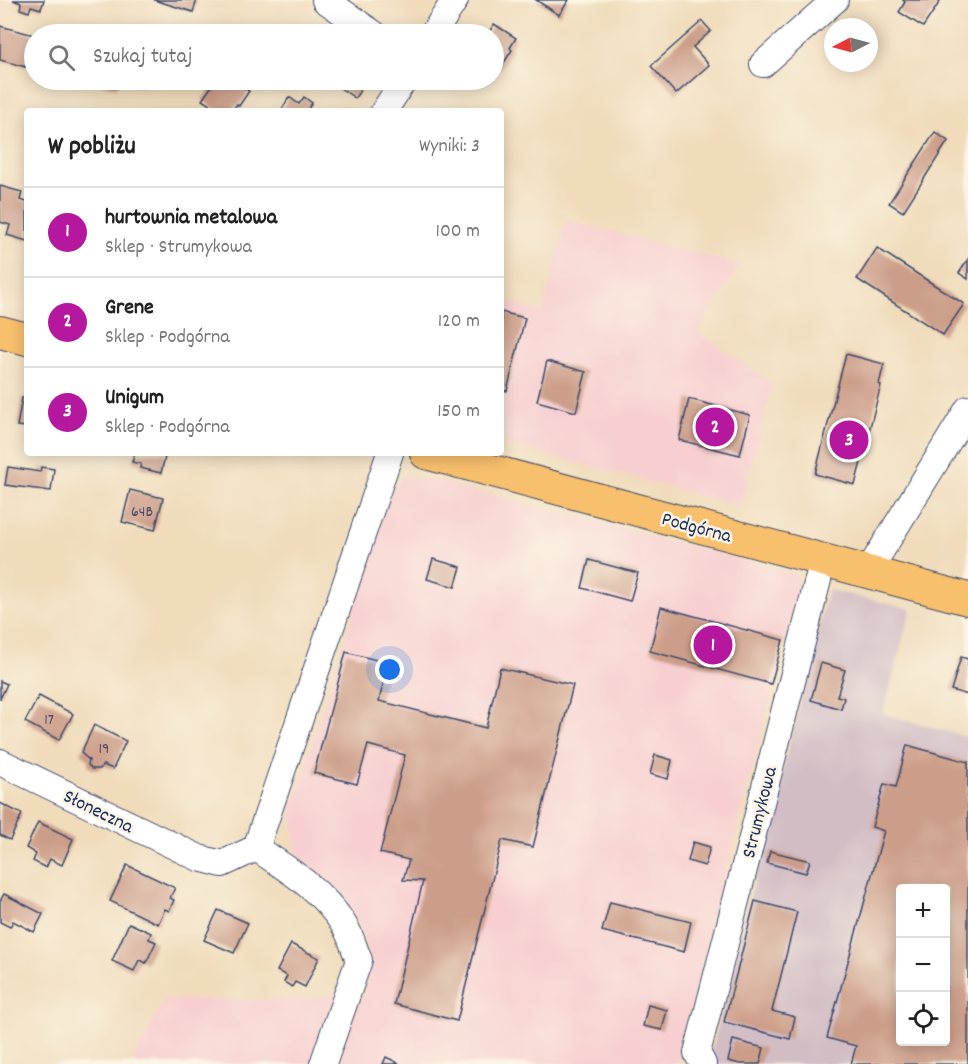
<!DOCTYPE html>
<html lang="pl">
<head>
<meta charset="utf-8">
<style>
	body { margin:0; font-family:Dekko,sans-serif; background:#f6f6f6; color:#222 }
	.controls { position:absolute; right:18px; bottom:18px; display:grid; overflow:hidden; border-radius:6px; box-shadow:0 3px 15px #0003 }
	.controls button { width:54px; height:54px; display:grid; place-items:center; padding:0; border:0; border-bottom:2px solid #e0e0e0; background:#fff; color:#222; font:30px sans-serif }
	.compass { position:absolute; left:824px; top:18px; width:54px; height:54px; border-radius:50%; background:#fff; box-shadow:0 3px 15px #0003; rotate:264deg }
	.you { position:absolute; left:390px; top:670px; width:21px; height:21px; margin:-15px; border:4px solid #fff; border-radius:50%; background:#1a73e8; box-shadow:0 0 0 9px #1a73e833 }
	.badge { display:grid; place-items:center; width:39px; height:39px; border-radius:50%; background:#b5179e; color:#fff; font-size:20px; font-weight:700 }
	.pin { position:absolute; translate:-50% -50%; border:3px solid #fff; box-shadow:0 2px 6px #0006 }
	.list { margin:0; padding:0; list-style:none }
	h2 { display:flex; justify-content:space-between; align-items:center; height:78px; margin:0; padding:0 24px; font-size:26px }
	h2 small { font-size:20px; font-weight:400; color:#767676 }
	.list li { display:grid; grid-template-columns:39px 1fr auto; gap:18px; align-items:center; box-sizing:border-box; height:90px; padding:0 24px; border-top:2px solid #e0e0e0 }
	.list b { display:block; font-size:22px; white-space:nowrap }
	.list p { margin:0; font-size:20px; white-space:nowrap; color:#767676 }
	.list em { font-size:20px; font-style:normal; color:#767676 }
	.icon { flex:none; width:33px; height:33px; fill:none; stroke:currentColor; stroke-width:2; stroke-linecap:round; stroke-linejoin:round }
	.map { position:relative; flex:none; width:968px; height:1064px; overflow:hidden }
	.search { position:absolute; background:#fff; box-shadow:0 3px 15px #0003; left:24px; top:24px; width:480px; height:66px; display:flex; align-items:center; gap:15px; box-sizing:border-box; padding:0 21px; border-radius:33px; color:#767676; font-size:22px }
	.panel { position:absolute; background:#fff; box-shadow:0 3px 15px #0003; left:24px; top:108px; width:480px; height:348px; border-radius:6px }
	.map>svg:first-child { display:block }
</style>
</head>
<body>
<div class="map">
<svg width="968" height="1064" viewBox="0 0 968 1064">
	<rect width="100%" height="100%" fill="#fcf5e5"/>
	<filter id="ink" filterUnits="userSpaceOnUse"><feTurbulence type="fractalNoise" baseFrequency=".0167" numOctaves="2"/><feDisplacementMap in="SourceGraphic" scale="12" xChannelSelector="R" yChannelSelector="G"/><feConvolveMatrix kernelMatrix="1 2 1 2 8 2 1 2 1" color-interpolation-filters="sRGB"/></filter>
	<filter id="wash" filterUnits="userSpaceOnUse"><feTurbulence type="fractalNoise" baseFrequency=".008" numOctaves="4" result="noise"/><feDisplacementMap in="SourceGraphic" scale="24" xChannelSelector="R" yChannelSelector="G"/><feGaussianBlur stdDeviation="1.35" result="paint"/><feColorMatrix in="noise" values="0 0 0 0 0 0 0 0 0 0 0 0 0 0 0 0 0 1.4 0 .05"/><feComposite in="paint" operator="in"/></filter>
	<g filter="url(#wash)">
		<rect width="100%" height="100%" fill="#f0dcbb"/>
		<g fill="#f7cfd0">
			<path d="M566 220 740 265 697 332 773 383 740 506 501 443V301L543 311Z"/>
			<path d="M404 476 431 479 797 574V593L677 1064H131L164 999 283 1000 322 998 336 992 363 997 369 952 357 920 297 856 291 811 392 488Z"/>
		</g>
		<path fill="#d2bdc5" fill-rule="evenodd" d="M828 590 911 609 883 714 968 737V1064H715L710 1057ZM900 888H946V1042H900Z"/>
		<g id="blocks">
			<g fill="#cc9d88" fill-rule="evenodd">
				<path d="M13 0H44L41 9 31 6 29 12 20 9 21 3Z"/>
				<path d="M154 0H197L193 12Z"/>
				<path d="M536 0H569L559 15Z"/>
				<path d="M903 0H941L923 27 899 12 905 2Z"/>
				<path d="M702 21 711 31 693 47 709 65 676 94 651 66Z"/>
				<path d="M494 24 516 38 510 48 512 50 500 69 494 65V34H482L484 31 488 34Z"/>
				<path d="M0 26 34 35 26 67 0 60Z"/>
				<path d="M96 80H119L116 88 95 82Z"/>
				<path d="M120 80H144L142 87Z"/>
				<path d="M216 80H238L236 83 249 91 239 106 237 104 232 111H219L202 100Z"/>
				<path d="M332 80H367L355 98 331 82Z"/>
				<path d="M289 97 299 104 304 97 312 103 308 109 311 111H281Z"/>
				<path d="M935 132 948 141 903 212 889 203Z"/>
				<path d="M0 186 22 192 20 200 27 202V241L7 235 10 225 0 222Z"/>
				<path d="M877 248 964 304 943 335 857 279Z"/>
				<path d="M968 259V279L959 273Z"/>
				<path d="M501 312 525 318 507 391 501 390Z"/>
				<path d="M846 354 884 364 879 384 881 385 855 485 815 474Z"/>
				<path d="M547 361 586 372 576 412 537 401Z"/>
				<path d="M22 398H27V427L17 426Z"/>
				<path d="M689 399 750 415 740 455 679 440Z"/>
				<path d="M135 453H166L161 473 140 468 141 464 132 462Z"/>
				<path d="M8 467 40 472 41 467 54 469 51 491 5 485Z"/>
				<path d="M130 490 163 498 155 530 122 522Z"/>
				<path d="M433 559 461 567 455 587 427 579Z"/>
				<path d="M589 560 638 573 630 601 582 588Z"/>
				<path d="M661 607 783 640 771 684 650 651Z"/>
				<path d="M346 652 388 663 379 701 486 728 500 668 573 685 533 847 502 840 457 1021 394 1004 423 881 403 880 409 860 380 853 405 755 368 745 357 784 314 773Z"/>
				<path d="M961 657 968 659V695L951 690Z"/>
				<path d="M821 663 845 670 837 696 844 698 841 709 811 700Z"/>
				<path d="M0 681 7 684 0 699Z"/>
				<path d="M39 696 73 714 59 740 25 722Z"/>
				<path d="M94 725 126 741 113 769 103 765 100 769H92L88 765 89 760 81 753Z"/>
				<path d="M907 745 968 762V1064H851L856 1046 827 1038 884 831 872 827 884 784 896 787ZM900 888H946V1042H900Z"/>
				<path d="M655 755 672 760 668 779 650 774Z"/>
				<path d="M0 803 22 814 10 840 0 835Z"/>
				<path d="M38 822 73 839 62 865 50 859 46 868 33 861 36 854 26 848Z"/>
				<path d="M693 842 710 847 705 866 688 861Z"/>
				<path d="M770 851 810 861 806 873 767 863Z"/>
				<path d="M127 865 175 888 170 898 174 900 169 911 165 909 158 924 110 901Z"/>
				<path d="M4 894 43 914 34 932 13 921 10 927 0 922V901Z"/>
				<path d="M755 901 797 912 772 1011 795 1017 790 1039 724 1022Z"/>
				<path d="M610 902 691 922 684 952 602 931Z"/>
				<path d="M218 910 248 923 234 953 204 940Z"/>
				<path d="M129 923 151 933 149 939 156 942 146 963 139 960 134 971 112 961Z"/>
				<path d="M291 944 319 958 305 987 295 982 292 987 284 982 287 976 277 971Z"/>
				<path d="M648 1005 667 1010 662 1030 643 1026Z"/>
				<path d="M733 1040 764 1048 760 1064H740L728 1061Z"/>
				<path d="M386 1057 400 1064H383Z"/>
			</g>
		</g>
	</g>
	<g filter="url(#ink)">
		<use href="#blocks" fill-opacity="0" stroke="#3b496c" stroke-width="1.5"/>
		<g fill="none" stroke-linecap="round" stroke-linejoin="round">
			<g stroke="#3b496c" stroke-width="28">
				<g id="minor">
					<path d="M325 0 374 34"/>
					<path d="M433 34 455 0"/>
					<path d="M763 64 835 0"/>
					<path d="M384 111 404 80"/>
					<path d="M868 572 968 409"/>
					<path d="M0 762 199 858 222 864 256 848 390 453"/>
					<path d="M256 848C288 869 324 892 344 925 351 935 354 949 359 960L323 1064"/>
					<path d="M703 1064 697 1053 823 560"/>
				</g>
			</g>
			<g stroke="#3b496c" stroke-width="34">
				<g id="major">
					<path d="M0 332 27 339"/>
					<path d="M426 453 968 599"/>
				</g>
			</g>
			<use href="#minor" stroke="#fff" stroke-width="26"/>
			<use href="#major" stroke="#f8bf6c" stroke-width="32"/>
		</g>
	</g>
	<g text-anchor="middle" stroke-width="5" stroke-linejoin="round" paint-order="stroke">
		<g font-size="16" fill="#474a68">
			<text x="142" y="516">64B</text>
			<text x="49" y="724">17</text>
			<text x="104" y="753">19</text>
		</g>
		<g font-size="20" fill="#1b2f5e" stroke="#fcf5e5">
			<text transform="translate(697 526) rotate(15)" y="7">Podgórna</text>
			<text transform="translate(99 810) rotate(26)" y="7">Słoneczna</text>
			<text transform="translate(758 812) rotate(-76)" y="7">Strumykowa</text>
		</g>
	</g>
</svg>
<div class="controls">
<button>+</button>
<button>−</button>
<button><svg class="icon" aria-label="locate" viewBox="0 0 24 24"><circle cx="12" cy="12" r="6"/><path d="M12 2v4M12 18v4M2 12h4M18 12h4"/></svg></button>
</div>
<svg class="compass" viewBox="-18 -18 36 36"><path d="M0-13l5 13h-10z" fill="#e53935"/><path d="M0 13l5-13h-10z" fill="#767676"/></svg>
<div class="you"></div>
<div class="pin badge" style="left:713px;top:645px">1</div>
<div class="pin badge" style="left:715px;top:427px">2</div>
<div class="pin badge" style="left:849px;top:440px">3</div>
<div class="search"><svg class="icon" aria-label="search" viewBox="0 0 24 24"><circle cx="10" cy="10" r="6"/><path d="M15 15l6 6"/></svg>Szukaj tutaj</div>
<section class="panel">
<h2>W pobliżu<small>Wyniki: 3</small></h2>
<ul class="list">
<li><span class="badge">1</span><div><b>hurtownia metalowa</b><p>Sklep · Strumykowa</p></div><em>100 m</em></li>
<li><span class="badge">2</span><div><b>Grene</b><p>Sklep · Podgórna</p></div><em>120 m</em></li>
<li><span class="badge">3</span><div><b>Unigum</b><p>Sklep · Podgórna</p></div><em>150 m</em></li>
</ul>
</section>
</div>
</body>
</html>
